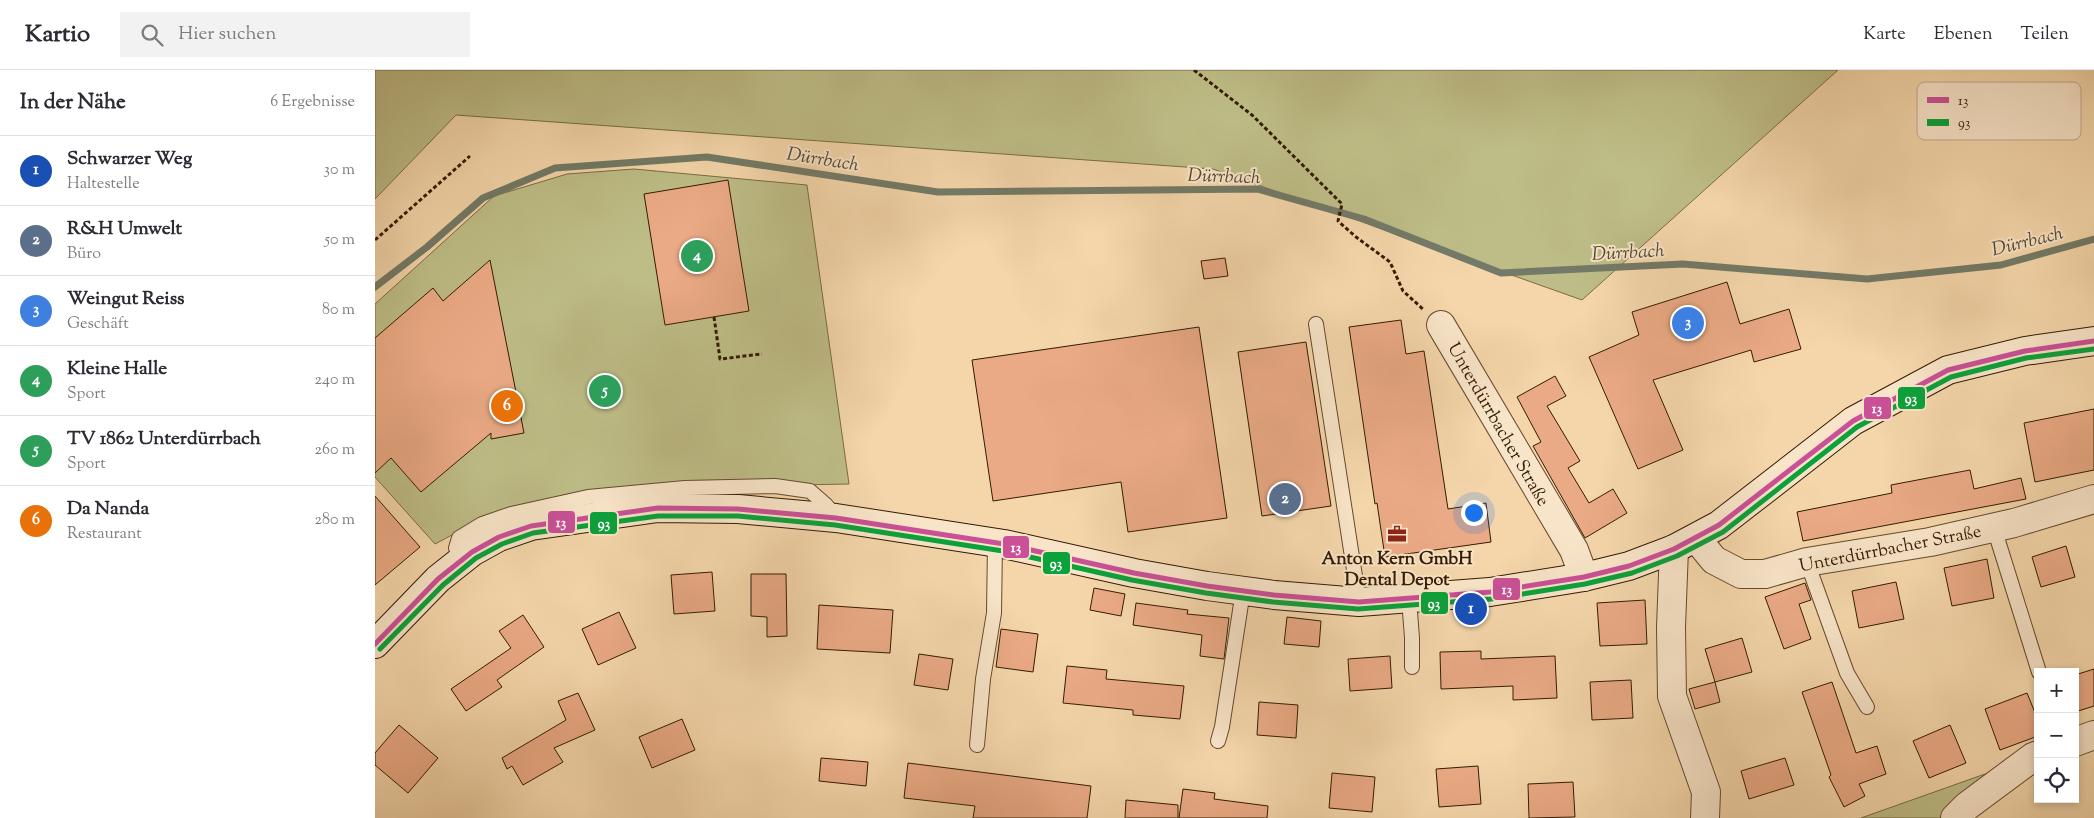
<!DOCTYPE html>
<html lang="de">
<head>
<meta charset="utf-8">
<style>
	body { margin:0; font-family:"Sorts Mill Goudy",serif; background:#f2f2f3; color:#2b2b33 }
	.controls { position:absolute; right:15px; bottom:15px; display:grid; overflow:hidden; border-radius:0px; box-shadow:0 2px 8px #0003 }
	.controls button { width:45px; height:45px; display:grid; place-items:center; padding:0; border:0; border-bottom:1px solid #e1e1e2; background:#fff; color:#2b2b33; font:25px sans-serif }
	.you { position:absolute; left:1098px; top:442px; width:18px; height:18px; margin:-12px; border:4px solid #fff; border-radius:50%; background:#1a73e8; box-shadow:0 0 0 8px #1a73e833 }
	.badge { display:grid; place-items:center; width:32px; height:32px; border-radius:50%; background:#ea580c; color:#fff; font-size:16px; font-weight:700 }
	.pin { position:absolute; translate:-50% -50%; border:2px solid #fff; box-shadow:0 1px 5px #0006 }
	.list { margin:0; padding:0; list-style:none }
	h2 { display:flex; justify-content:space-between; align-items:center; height:65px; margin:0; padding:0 20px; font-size:21px }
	h2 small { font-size:16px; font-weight:400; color:#7c7c81 }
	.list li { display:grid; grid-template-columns:32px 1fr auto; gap:15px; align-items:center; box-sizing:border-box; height:70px; padding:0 20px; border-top:1px solid #e1e1e2 }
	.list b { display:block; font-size:19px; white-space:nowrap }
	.list p { margin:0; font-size:16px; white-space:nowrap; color:#7c7c81 }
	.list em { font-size:16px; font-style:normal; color:#7c7c81 }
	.icon { flex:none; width:28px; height:28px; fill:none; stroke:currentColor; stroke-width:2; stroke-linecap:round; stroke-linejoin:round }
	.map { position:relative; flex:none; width:1719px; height:748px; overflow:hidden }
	header { display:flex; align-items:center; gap:30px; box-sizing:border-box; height:70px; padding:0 25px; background:#fff; border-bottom:1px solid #e1e1e2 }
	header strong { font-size:24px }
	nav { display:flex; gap:28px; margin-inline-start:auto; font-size:18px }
	.search { width:350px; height:45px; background:#f2f2f3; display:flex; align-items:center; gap:12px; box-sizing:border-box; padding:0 18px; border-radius:0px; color:#7c7c81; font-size:19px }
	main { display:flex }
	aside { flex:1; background:#fff }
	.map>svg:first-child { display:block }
</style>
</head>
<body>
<header>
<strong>Kartio</strong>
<div class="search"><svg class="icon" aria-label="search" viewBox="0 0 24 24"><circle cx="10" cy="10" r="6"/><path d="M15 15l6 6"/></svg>Hier suchen</div>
<nav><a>Karte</a><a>Ebenen</a><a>Teilen</a></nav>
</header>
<main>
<aside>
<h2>In der Nähe<small>6 Ergebnisse</small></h2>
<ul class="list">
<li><span class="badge" style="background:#1a4fb4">1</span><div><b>Schwarzer Weg</b><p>Haltestelle</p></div><em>30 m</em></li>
<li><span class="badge" style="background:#5c6f8a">2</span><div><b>R&amp;H Umwelt</b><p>Büro</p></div><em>50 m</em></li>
<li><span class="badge" style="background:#3f7fe0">3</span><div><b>Weingut Reiss</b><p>Geschäft</p></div><em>80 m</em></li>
<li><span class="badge" style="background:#2e9e5b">4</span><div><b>Kleine Halle</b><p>Sport</p></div><em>240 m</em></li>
<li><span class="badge" style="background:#2e9e5b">5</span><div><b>TV 1862 Unterdürrbach</b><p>Sport</p></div><em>260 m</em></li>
<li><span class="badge" style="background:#e8710a">6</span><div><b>Da Nanda</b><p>Restaurant</p></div><em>280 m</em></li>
</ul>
</aside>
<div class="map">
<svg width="1719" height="748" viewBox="0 0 1719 748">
	<rect width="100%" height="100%" fill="#f4d6aa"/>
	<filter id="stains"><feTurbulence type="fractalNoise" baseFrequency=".004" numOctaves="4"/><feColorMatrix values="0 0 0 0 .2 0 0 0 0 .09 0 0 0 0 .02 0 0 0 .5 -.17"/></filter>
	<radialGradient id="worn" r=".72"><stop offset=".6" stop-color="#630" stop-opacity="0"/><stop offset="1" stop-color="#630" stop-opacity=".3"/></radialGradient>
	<g fill="#bebd87" stroke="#7a6c44">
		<path d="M0 0H1463L1207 230 838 99 81 45 0 129Z"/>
		<path d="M259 99 432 115 474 414 309 417 107 449 60 474 0 407V234L119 126 192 104Z"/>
		<path d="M1658 687 1580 748H1486Z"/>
	</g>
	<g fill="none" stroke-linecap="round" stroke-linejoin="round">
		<path stroke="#737a67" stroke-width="7" d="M0 217 52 177 108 128 180 98 332 87 563 122 882 119 989 149 1126 203 1308 194 1492 209 1626 195 1719 169"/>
	</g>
	<g fill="#eaaa85" stroke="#351b02">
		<path d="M353 110 374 241 290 255 269 124Z"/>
		<path d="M850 188 853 206 829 209 826 191Z"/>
		<path d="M115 190 149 363 116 369V363L46 422 16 388 0 403V268L58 218 68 231Z"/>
		<path d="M1352 212 1365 254 1414 239 1426 279 1379 292 1376 280 1278 310 1308 380 1263 399 1214 287 1264 265 1257 242Z"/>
		<path d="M1026 250 1031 284 1049 281 1073 439 1111 433 1116 472 1010 487 1002 433 1000 434 974 257Z"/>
		<path d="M824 257 852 448 753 462 746 412 618 431 597 290Z"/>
		<path d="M931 272 956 436 887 446 863 282Z"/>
		<path d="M1180 306 1191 326 1172 336 1205 391 1193 398 1214 433 1238 419 1252 443 1210 468 1158 376 1166 372 1142 327Z"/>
		<path d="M1719 339V400L1660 412 1649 353Z"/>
		<path d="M1595 400 1599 419 1646 408 1651 429 1428 471 1422 442 1517 423 1516 415Z"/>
		<path d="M0 426 45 477 0 515Z"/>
		<path d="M1691 476 1700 507 1666 517 1657 487Z"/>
		<path d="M1612 489 1619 528 1577 536 1569 498Z"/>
		<path d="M337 502 340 541 299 544 296 505Z"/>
		<path d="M376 504H411L412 566 392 567V547L376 546Z"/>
		<path d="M1521 512 1529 549 1484 558 1477 521Z"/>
		<path d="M1430 513 1436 530 1424 534 1436 569 1409 579 1390 527Z"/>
		<path d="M719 518 750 524 746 546 715 540Z"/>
		<path d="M1270 530 1272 574 1225 576 1222 533Z"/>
		<path d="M761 533 813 540 812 544 854 548 849 589 825 586 827 565 758 555Z"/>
		<path d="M444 535 518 540 515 583 442 579Z"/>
		<path d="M244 542 261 578 223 595 207 559Z"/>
		<path d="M148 545 169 577 122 610 127 617 91 641 76 619 136 578 124 561Z"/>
		<path d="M912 547 946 551 944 577 909 574Z"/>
		<path d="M626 559 663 564 658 602 621 597Z"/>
		<path d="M1367 568 1377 602 1340 612 1330 579Z"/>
		<path d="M1106 581V589L1180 586 1182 628 1138 630V616L1066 619 1065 582Z"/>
		<path d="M544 584 578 589 573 620 539 615Z"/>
		<path d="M1015 586 1017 618 975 621 973 589Z"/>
		<path d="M692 596 732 600 731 609 809 616 805 649 758 645V640L688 633Z"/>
		<path d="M1719 599V636L1700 642V605Z"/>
		<path d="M1256 610 1258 648 1217 650 1215 612Z"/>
		<path d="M1340 612 1345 632 1320 639 1314 619Z"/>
		<path d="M1457 612 1481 683 1502 676 1511 704 1484 714 1490 726 1469 737 1454 707 1456 705 1427 622Z"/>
		<path d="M203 623 220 660 179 678 188 692 148 715 137 696 132 699 127 688 191 650 183 631Z"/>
		<path d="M1652 623 1663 650V666L1625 680 1610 639Z"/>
		<path d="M884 632 923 635 921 668 882 665Z"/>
		<path d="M307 649 320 680 277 698 264 667Z"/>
		<path d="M24 655 63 688 33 723 0 695V683Z"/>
		<path d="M1575 655 1591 693 1554 708 1538 671Z"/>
		<path d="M446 688 493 692 491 716 444 711Z"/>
		<path d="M1410 688 1419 715 1374 729 1366 701Z"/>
		<path d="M533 693 716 716 712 748H598L600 736 529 728Z"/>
		<path d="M1103 696 1106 734 1064 737 1061 699Z"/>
		<path d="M957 703 1000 707 997 742 954 738Z"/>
		<path d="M1198 712 1200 747 1154 748 1153 714Z"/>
		<path d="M808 719 840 723 839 729 893 736 892 748H804Z"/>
		<path d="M751 730 803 735V748H750Z"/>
	</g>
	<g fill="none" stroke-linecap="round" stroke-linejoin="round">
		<g stroke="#654a2c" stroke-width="16">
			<g id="lane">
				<path d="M941 254 984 532"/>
				<path d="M1619 458 1664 602"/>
				<path d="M86 490 81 478 84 468 107 454 136 444 213 427 310 418 400 416 435 421 451 435 461 447"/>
				<path d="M1432 492 1472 603 1492 637"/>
				<path d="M1034 529 1037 568V597"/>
				<path d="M843 671 847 657 868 521"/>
				<path d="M602 675 608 609 619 543 620 473"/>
			</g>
		</g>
		<g stroke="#654a2c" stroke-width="30">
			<g id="street">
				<path d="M1066 255 1199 480 1209 507"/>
				<path d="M1321 468 1339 490 1366 504H1390L1432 492 1555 472 1639 453 1719 429"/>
				<path d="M1299 479 1296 557 1297 626 1331 722 1330 748"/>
				<path d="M1700 672 1719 665"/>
				<path d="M1580 748 1592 736 1658 687 1663 685"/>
			</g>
		</g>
		<g stroke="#351b02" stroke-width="30">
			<path id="secondary" d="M0 574 63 509 97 482 124 467 156 456 283 438 363 439 461 448 629 474 759 503 832 516 899 525 984 532 1115 522 1209 507 1254 496 1299 479 1344 455 1478 351 1573 300 1650 281 1719 271"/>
		</g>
		<g stroke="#351b02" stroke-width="3" stroke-dasharray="4 2.5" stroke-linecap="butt">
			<path d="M819 0 877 45 967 134 963 151 981 167 1015 192 1028 221 1049 240"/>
			<path d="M0 170 95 86"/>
			<path d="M339 247 345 289 387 284"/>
		</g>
		<use href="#lane" stroke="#f8e4c8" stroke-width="14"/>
		<use href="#street" stroke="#f8e4c8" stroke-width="28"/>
		<use href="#secondary" stroke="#f8e4c8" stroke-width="28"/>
		<g stroke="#f8e4c8" stroke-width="9">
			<path id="bus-1" d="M0 574 63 509 97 482 124 467 156 456 283 438 363 439 461 448 629 474 759 503 832 516 899 525 984 532 1115 522 1209 507 1254 496 1299 479 1344 455 1478 351 1573 300 1650 281 1719 271"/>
		</g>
		<g stroke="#f8e4c8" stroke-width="9">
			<path id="bus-2" d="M5 579 68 515 101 488 127 474 158 463 283 446H363L460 455 628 481 757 510 831 523 898 532 983 539 1116 529 1210 514 1257 503 1302 486 1348 462 1482 357 1576 307 1651 288 1719 279"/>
		</g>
		<use href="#bus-1" stroke="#ca5098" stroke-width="5"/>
		<use href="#bus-2" stroke="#0ba13b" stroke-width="5"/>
	</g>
	<defs>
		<g id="office-bare" transform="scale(1.5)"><path d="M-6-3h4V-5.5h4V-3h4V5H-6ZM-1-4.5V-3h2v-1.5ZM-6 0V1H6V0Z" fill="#8f2418" stroke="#f8e4c8" stroke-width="2.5" paint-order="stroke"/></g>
	</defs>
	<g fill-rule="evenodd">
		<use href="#office-bare" x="1022" y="464"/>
	</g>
	<g text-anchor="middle" stroke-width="4" stroke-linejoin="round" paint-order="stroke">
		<g font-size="18" fill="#351b02" stroke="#f8e4c8">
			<text transform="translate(1124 354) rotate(60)" y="6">Unterdürrbacher Straße</text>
			<text transform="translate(1515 478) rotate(-11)" y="6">Unterdürrbacher Straße</text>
		</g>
		<g font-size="18" font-weight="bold" fill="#351b02" stroke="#f8e4c8">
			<text x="1022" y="494">Anton Kern GmbH<tspan x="1022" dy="21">Dental Depot</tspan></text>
		</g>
		<g font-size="19" font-style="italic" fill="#544a35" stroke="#f8e4c8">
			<text transform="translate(448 88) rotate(9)" y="7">Dürrbach</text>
			<text transform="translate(849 105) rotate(2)" y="7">Dürrbach</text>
			<text transform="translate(1652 170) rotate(-14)" y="7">Dürrbach</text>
			<text transform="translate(1253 181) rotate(-3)" y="7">Dürrbach</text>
		</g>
	</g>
	<rect x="1542" y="12" width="164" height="58" rx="8" fill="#f8e4c8" stroke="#bea88d" stroke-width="1"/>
	<rect x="1552" y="27" width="22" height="6" fill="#ca5098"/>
	<rect x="1552" y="49" width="22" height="7" fill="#0ba13b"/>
	<g font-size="14" fill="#351b02">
		<text x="1583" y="35">13</text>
		<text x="1583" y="57">93</text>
	</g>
	<g stroke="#f8e4c8" stroke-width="2">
		<rect x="1522" y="316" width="29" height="24" rx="5" fill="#0ba13b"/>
		<rect x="1488" y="326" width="29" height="24" rx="5" fill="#ca5098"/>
		<rect x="172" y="440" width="29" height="24" rx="5" fill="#ca5098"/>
		<rect x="214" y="441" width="29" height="24" rx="5" fill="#0ba13b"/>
		<rect x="627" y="465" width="28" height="24" rx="5" fill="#ca5098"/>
		<rect x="667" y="481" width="29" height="24" rx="5" fill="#0ba13b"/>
		<rect x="1117" y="507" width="29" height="24" rx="5" fill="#ca5098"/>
		<rect x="1045" y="521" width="29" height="24" rx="5" fill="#0ba13b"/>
	</g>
	<g font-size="14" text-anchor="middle" font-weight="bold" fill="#fff">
		<text x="1536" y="333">93</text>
		<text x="1502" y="343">13</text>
		<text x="186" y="457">13</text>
		<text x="229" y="458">93</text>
		<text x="641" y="482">13</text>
		<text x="681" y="498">93</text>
		<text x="1132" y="524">13</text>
		<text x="1059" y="538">93</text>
	</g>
	<rect width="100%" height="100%" filter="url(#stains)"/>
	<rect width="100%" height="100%" fill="url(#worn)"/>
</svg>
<div class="controls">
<button>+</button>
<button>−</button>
<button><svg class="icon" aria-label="locate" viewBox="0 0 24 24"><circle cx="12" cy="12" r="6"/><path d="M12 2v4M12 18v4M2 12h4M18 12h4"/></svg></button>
</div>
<div class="you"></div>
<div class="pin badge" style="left:1096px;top:539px;background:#1a4fb4">1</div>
<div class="pin badge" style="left:910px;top:429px;background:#5c6f8a">2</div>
<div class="pin badge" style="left:1313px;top:253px;background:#3f7fe0">3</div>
<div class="pin badge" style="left:322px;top:186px;background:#2e9e5b">4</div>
<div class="pin badge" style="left:230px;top:321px;background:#2e9e5b">5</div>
<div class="pin badge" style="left:132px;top:336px;background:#e8710a">6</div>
</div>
</main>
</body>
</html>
